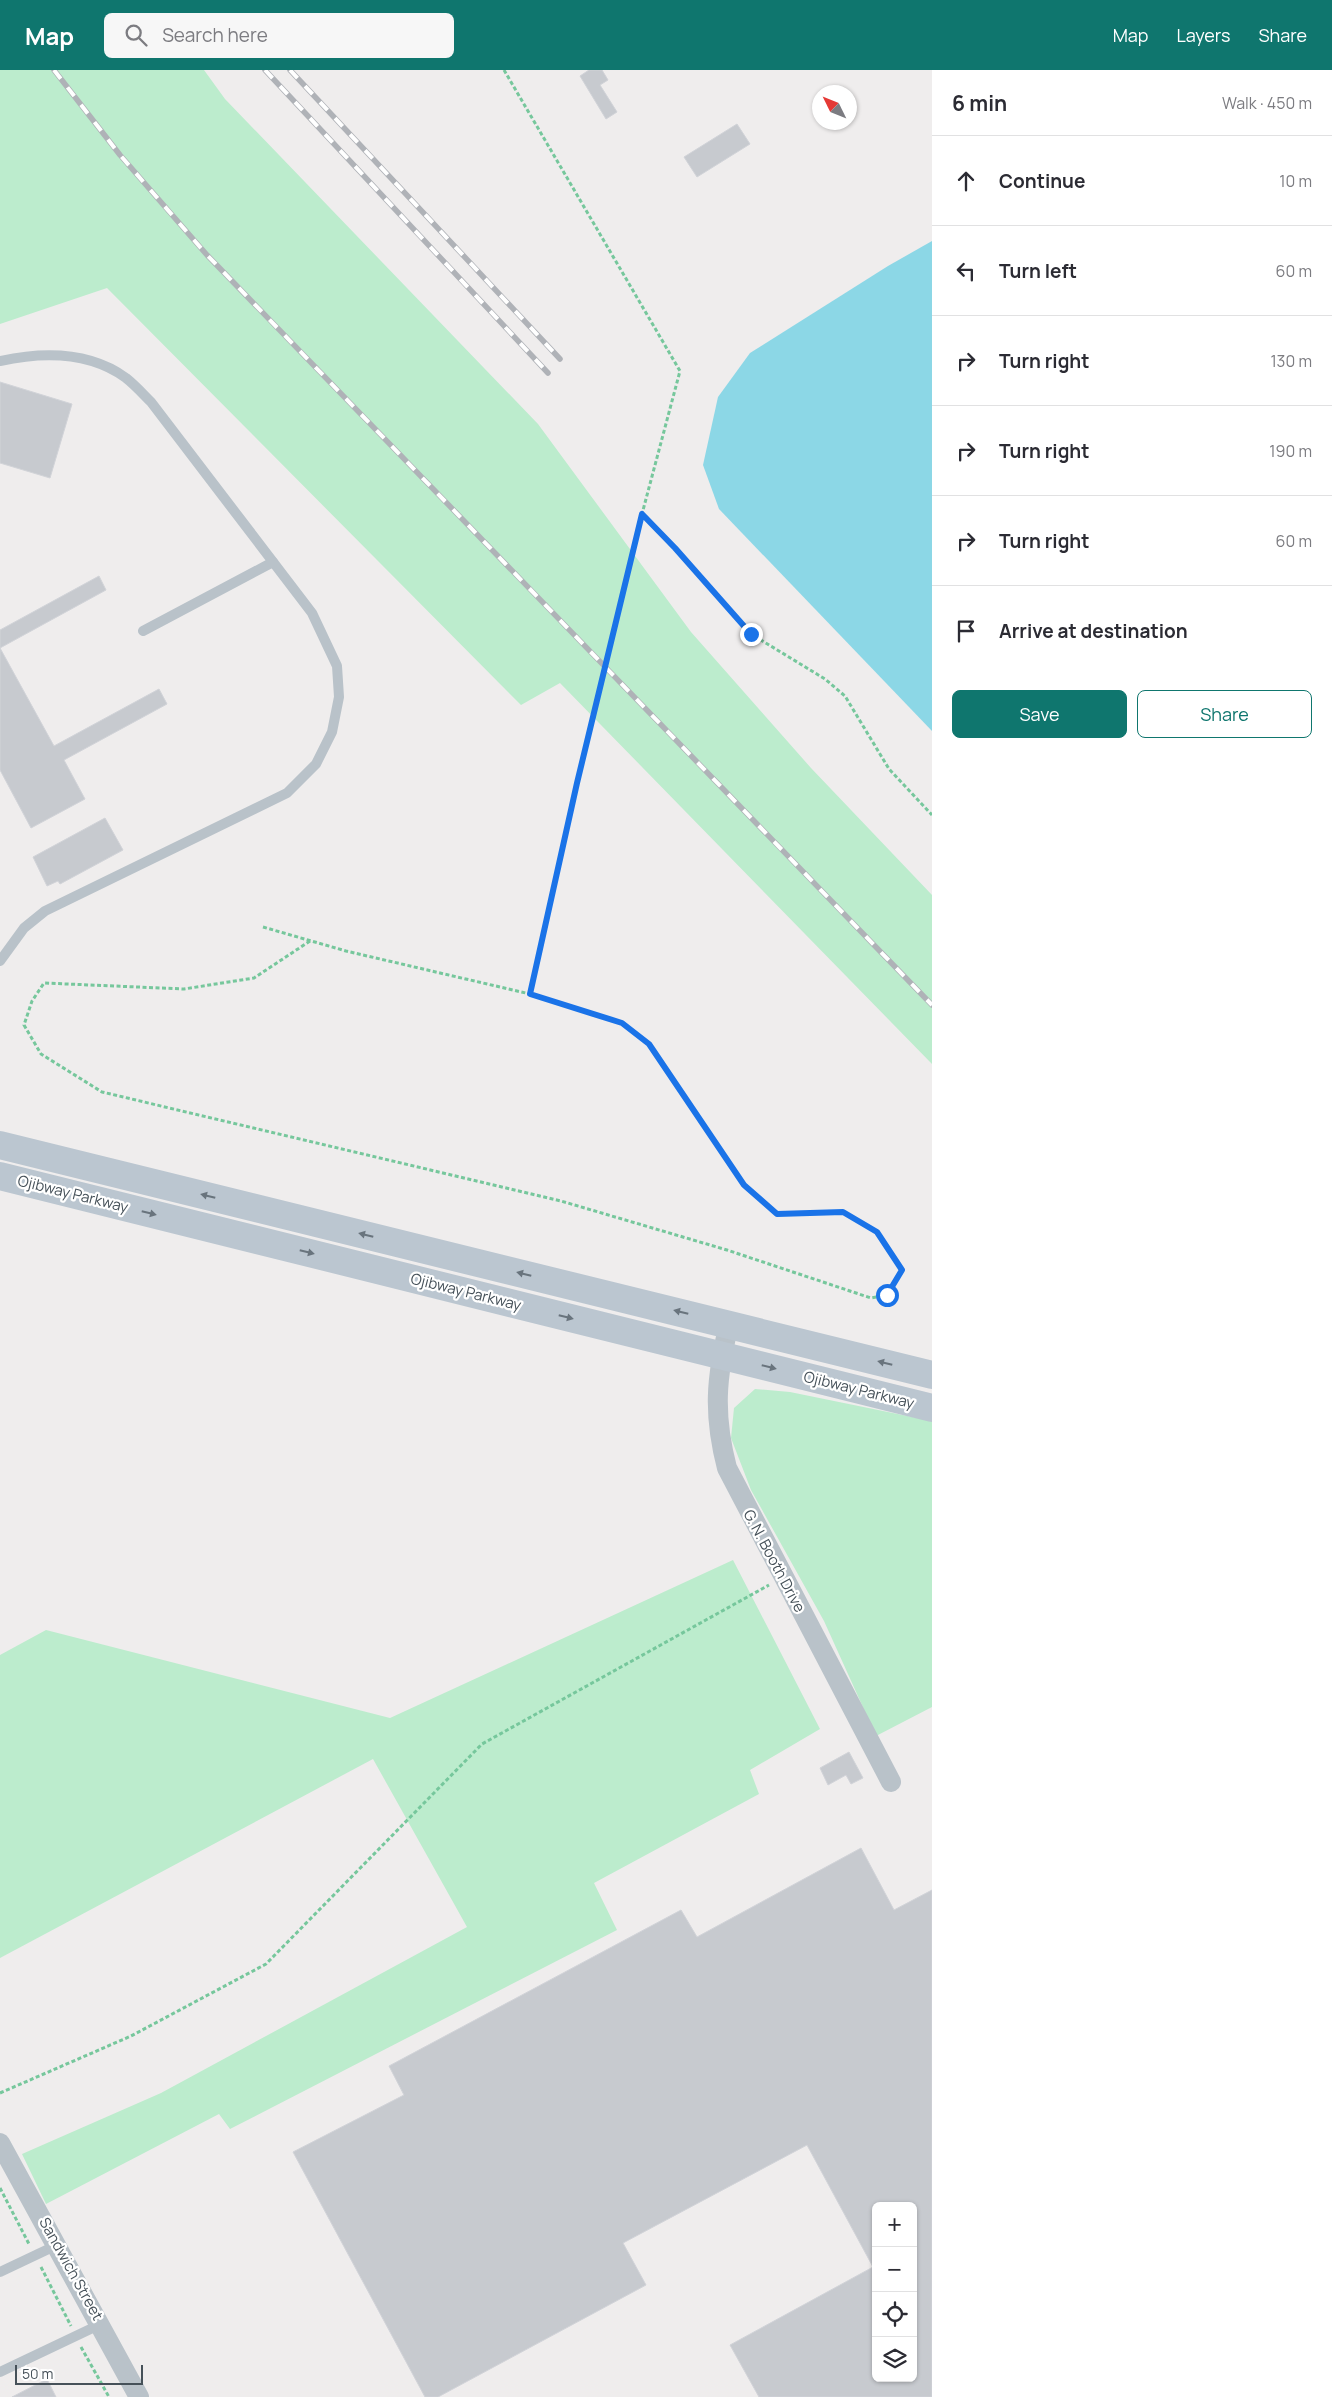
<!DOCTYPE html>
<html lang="en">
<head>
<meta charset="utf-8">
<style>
	body { margin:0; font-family:Manrope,sans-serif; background:#f7f7f7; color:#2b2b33 }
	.controls { position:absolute; right:15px; bottom:15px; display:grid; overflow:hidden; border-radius:8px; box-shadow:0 1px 4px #0004 }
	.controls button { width:45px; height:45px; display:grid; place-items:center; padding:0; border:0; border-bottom:1px solid #e1e1e2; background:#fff; color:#2b2b33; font:25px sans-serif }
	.compass { position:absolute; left:812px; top:15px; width:45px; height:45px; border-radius:50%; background:#fff; box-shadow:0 1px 4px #0004; rotate:313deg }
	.scale { position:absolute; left:15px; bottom:12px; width:128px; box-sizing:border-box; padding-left:5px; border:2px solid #465159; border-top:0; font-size:14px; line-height:18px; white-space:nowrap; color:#465159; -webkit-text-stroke:4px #fff; paint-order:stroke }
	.stop { position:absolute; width:15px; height:15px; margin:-11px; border:4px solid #1a73e8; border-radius:50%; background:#fff }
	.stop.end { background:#1a73e8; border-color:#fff; box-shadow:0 1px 5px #0008 }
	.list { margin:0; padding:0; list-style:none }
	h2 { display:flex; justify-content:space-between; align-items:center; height:65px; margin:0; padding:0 20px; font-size:21px }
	h2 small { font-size:16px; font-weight:400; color:#7c7c81 }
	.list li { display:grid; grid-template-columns:32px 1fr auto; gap:15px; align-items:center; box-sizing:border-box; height:90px; padding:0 20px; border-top:1px solid #e1e1e2 }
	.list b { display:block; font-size:19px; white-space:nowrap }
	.list em { font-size:16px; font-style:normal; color:#7c7c81 }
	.actions { display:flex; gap:10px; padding:15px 20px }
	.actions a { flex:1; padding:11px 0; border:1px solid #0f766e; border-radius:8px; text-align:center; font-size:18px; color:#0f766e }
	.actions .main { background:#0f766e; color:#fff }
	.icon { flex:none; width:28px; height:28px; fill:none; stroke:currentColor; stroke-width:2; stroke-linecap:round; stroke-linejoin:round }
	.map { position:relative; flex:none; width:932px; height:2327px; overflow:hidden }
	header { display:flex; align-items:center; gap:30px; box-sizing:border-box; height:70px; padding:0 25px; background:#0f766e; color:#fff }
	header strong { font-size:24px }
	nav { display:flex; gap:28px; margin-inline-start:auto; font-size:18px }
	.search { width:350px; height:45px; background:#f7f7f7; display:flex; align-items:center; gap:12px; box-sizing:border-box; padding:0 18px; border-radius:8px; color:#7c7c81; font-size:19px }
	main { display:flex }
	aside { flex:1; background:#fff }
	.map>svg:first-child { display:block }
</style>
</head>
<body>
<header>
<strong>Map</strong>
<div class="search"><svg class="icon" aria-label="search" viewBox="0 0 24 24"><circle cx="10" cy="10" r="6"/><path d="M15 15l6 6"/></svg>Search here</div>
<nav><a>Map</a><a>Layers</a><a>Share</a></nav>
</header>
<main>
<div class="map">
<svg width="932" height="2327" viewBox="0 0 932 2327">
	<rect width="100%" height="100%" fill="#efeded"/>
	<g fill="#bceccd">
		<path d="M0 0H204L225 29 538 354 691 562 811 698 932 825V994L560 613 521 635 107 218 0 254Z"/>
		<path d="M755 1319 790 1322 932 1351V1637L876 1666 824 1551 751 1420 731 1368 734 1338Z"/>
		<path d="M733 1490 820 1659 750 1700 759 1724 594 1813 617 1860 230 2059 219 2044 46 2134 22 2084 161 2023 467 1857 373 1689 0 1888V1585L46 1560 390 1648Z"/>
	</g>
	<path fill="#8cd7e6" d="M932 171V661L719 439 703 395 718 327 750 283 888 196Z"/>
	<g fill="#c7cacf" stroke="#d1d3d8" fill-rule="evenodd">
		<path d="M589 0H602L608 10 600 15 617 42 606 49 580 6Z"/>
		<path d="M737 54 750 74 697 107 684 87Z"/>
		<path d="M0 312 72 334 50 408 0 393Z"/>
		<path d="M99 506 106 520 0 578 54 676 159 619 167 634 64 690 85 729 31 758 0 700V560Z"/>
		<path d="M105 748 123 780 60 814 58 811 47 816 33 787Z"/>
		<path d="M849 1682 863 1708 851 1714 846 1705 828 1715 820 1698Z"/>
		<path d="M861 1778 894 1840 932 1820V2327H759L730 2275 873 2197 807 2075 623 2173 646 2215 438 2327H425L293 2082 404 2025 389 1996 681 1840 697 1867ZM876 2136H913V2308H876Z"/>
		<path d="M47 2309 56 2327H12Z"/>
	</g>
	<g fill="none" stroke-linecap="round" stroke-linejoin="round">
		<g stroke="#76c79c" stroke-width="3" stroke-dasharray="4 2.5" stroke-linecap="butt">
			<path d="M504 0 680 301 642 444 675 478 751 564 825 609 845 626 889 699 932 745"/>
			<path d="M263 857 346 881 530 924 577 713 642 444"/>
			<path d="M310 871 254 908 184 919 44 913 32 931 24 955 41 984 102 1022 561 1131 727 1180 871 1228 887 1225 902 1200 877 1162 843 1142 777 1144 744 1115 649 974 622 953 530 924"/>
			<path d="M0 2023 131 1966 266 1894 482 1674 769 1515"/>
			<path d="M0 2118 29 2174"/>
			<path d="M41 2197 71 2256"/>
			<path d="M81 2277 109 2327"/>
		</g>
		<g stroke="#b9c2c9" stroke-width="10">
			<path d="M0 291C42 282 89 281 126 308 135 315 143 324 151 332L312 543 337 596 339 627 332 662 316 694 287 723 45 841 24 858 0 891"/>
			<path d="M143 561 273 492"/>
			<path d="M0 2202 57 2175"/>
			<path d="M0 2302 101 2254"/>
		</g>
		<g stroke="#b9c2c9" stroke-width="20">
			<path d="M729 1254C716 1308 713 1344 727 1398L891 1712"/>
			<path d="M0 2073 139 2327"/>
		</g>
		<g stroke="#bbc6d0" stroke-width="28">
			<path d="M0 1075 932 1305"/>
			<path d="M0 1106 932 1338"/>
		</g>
		<g stroke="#afb2b7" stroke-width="5.5">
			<g id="rail">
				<path d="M54 0 120 85 207 185 932 935"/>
				<path d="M265 0 548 303"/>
				<path d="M290 0 560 289"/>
			</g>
		</g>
		<use href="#rail" stroke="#fff" stroke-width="4" stroke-dasharray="11" stroke-linecap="butt"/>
	</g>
	<defs><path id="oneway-solid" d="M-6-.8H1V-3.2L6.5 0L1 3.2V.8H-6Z" transform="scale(1.25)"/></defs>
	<g fill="#69747d">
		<use href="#oneway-solid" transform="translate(208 1126) rotate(-166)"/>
		<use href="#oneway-solid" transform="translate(149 1143) rotate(14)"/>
		<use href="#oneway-solid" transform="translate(366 1165) rotate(-166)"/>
		<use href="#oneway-solid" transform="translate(307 1182) rotate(14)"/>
		<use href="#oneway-solid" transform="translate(524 1204) rotate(-166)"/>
		<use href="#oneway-solid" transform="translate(681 1242) rotate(-166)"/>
		<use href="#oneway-solid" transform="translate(566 1247) rotate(14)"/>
		<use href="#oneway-solid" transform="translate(885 1293) rotate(-166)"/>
		<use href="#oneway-solid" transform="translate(769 1297) rotate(14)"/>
	</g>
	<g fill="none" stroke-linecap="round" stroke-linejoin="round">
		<path stroke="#1a73e8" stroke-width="6" d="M751 564 675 478 642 444 577 713 530 924 622 953 649 974 744 1115 777 1144 843 1142 877 1162 902 1200 887 1225"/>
	</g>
	<g text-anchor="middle" stroke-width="4.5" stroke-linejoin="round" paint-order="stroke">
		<g font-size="15" fill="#465159" stroke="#fff">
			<text transform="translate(73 1124) rotate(14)" y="5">Ojibway Parkway</text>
			<text transform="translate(466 1222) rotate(14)" y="5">Ojibway Parkway</text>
			<text transform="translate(859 1320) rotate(14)" y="5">Ojibway Parkway</text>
			<text transform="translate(774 1491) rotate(62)" y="5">G. N. Booth Drive</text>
			<text transform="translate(71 2199) rotate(61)" y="5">Sandwich Street</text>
		</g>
	</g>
</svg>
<div class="controls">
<button>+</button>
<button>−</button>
<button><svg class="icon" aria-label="locate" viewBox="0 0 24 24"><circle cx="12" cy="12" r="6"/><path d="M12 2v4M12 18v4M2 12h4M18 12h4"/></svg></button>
<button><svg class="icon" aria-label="layers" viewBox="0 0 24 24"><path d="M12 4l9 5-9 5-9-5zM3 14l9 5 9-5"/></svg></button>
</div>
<svg class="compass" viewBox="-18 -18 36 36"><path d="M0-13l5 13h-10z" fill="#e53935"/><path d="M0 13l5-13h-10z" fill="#7c7c81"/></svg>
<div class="scale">50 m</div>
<div class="stop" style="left:887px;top:1225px"></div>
<div class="stop end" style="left:751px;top:564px"></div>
</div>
<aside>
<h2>6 min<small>Walk · 450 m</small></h2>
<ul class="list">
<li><svg class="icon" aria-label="ahead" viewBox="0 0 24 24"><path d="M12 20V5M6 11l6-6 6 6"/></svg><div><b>Continue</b></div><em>10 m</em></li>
<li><svg class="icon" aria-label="left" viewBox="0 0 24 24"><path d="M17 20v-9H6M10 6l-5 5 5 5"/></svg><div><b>Turn left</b></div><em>60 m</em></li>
<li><svg class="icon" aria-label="right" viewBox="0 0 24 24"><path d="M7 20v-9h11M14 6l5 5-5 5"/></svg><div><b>Turn right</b></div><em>130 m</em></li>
<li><svg class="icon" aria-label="right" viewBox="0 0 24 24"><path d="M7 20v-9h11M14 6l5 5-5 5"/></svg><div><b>Turn right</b></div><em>190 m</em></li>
<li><svg class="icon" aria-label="right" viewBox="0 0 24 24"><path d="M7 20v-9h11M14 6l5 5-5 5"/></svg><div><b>Turn right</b></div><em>60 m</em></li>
<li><svg class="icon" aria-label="arrive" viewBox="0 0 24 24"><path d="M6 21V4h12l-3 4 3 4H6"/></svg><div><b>Arrive at destination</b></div></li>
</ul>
<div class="actions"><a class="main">Save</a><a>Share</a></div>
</aside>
</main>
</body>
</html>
